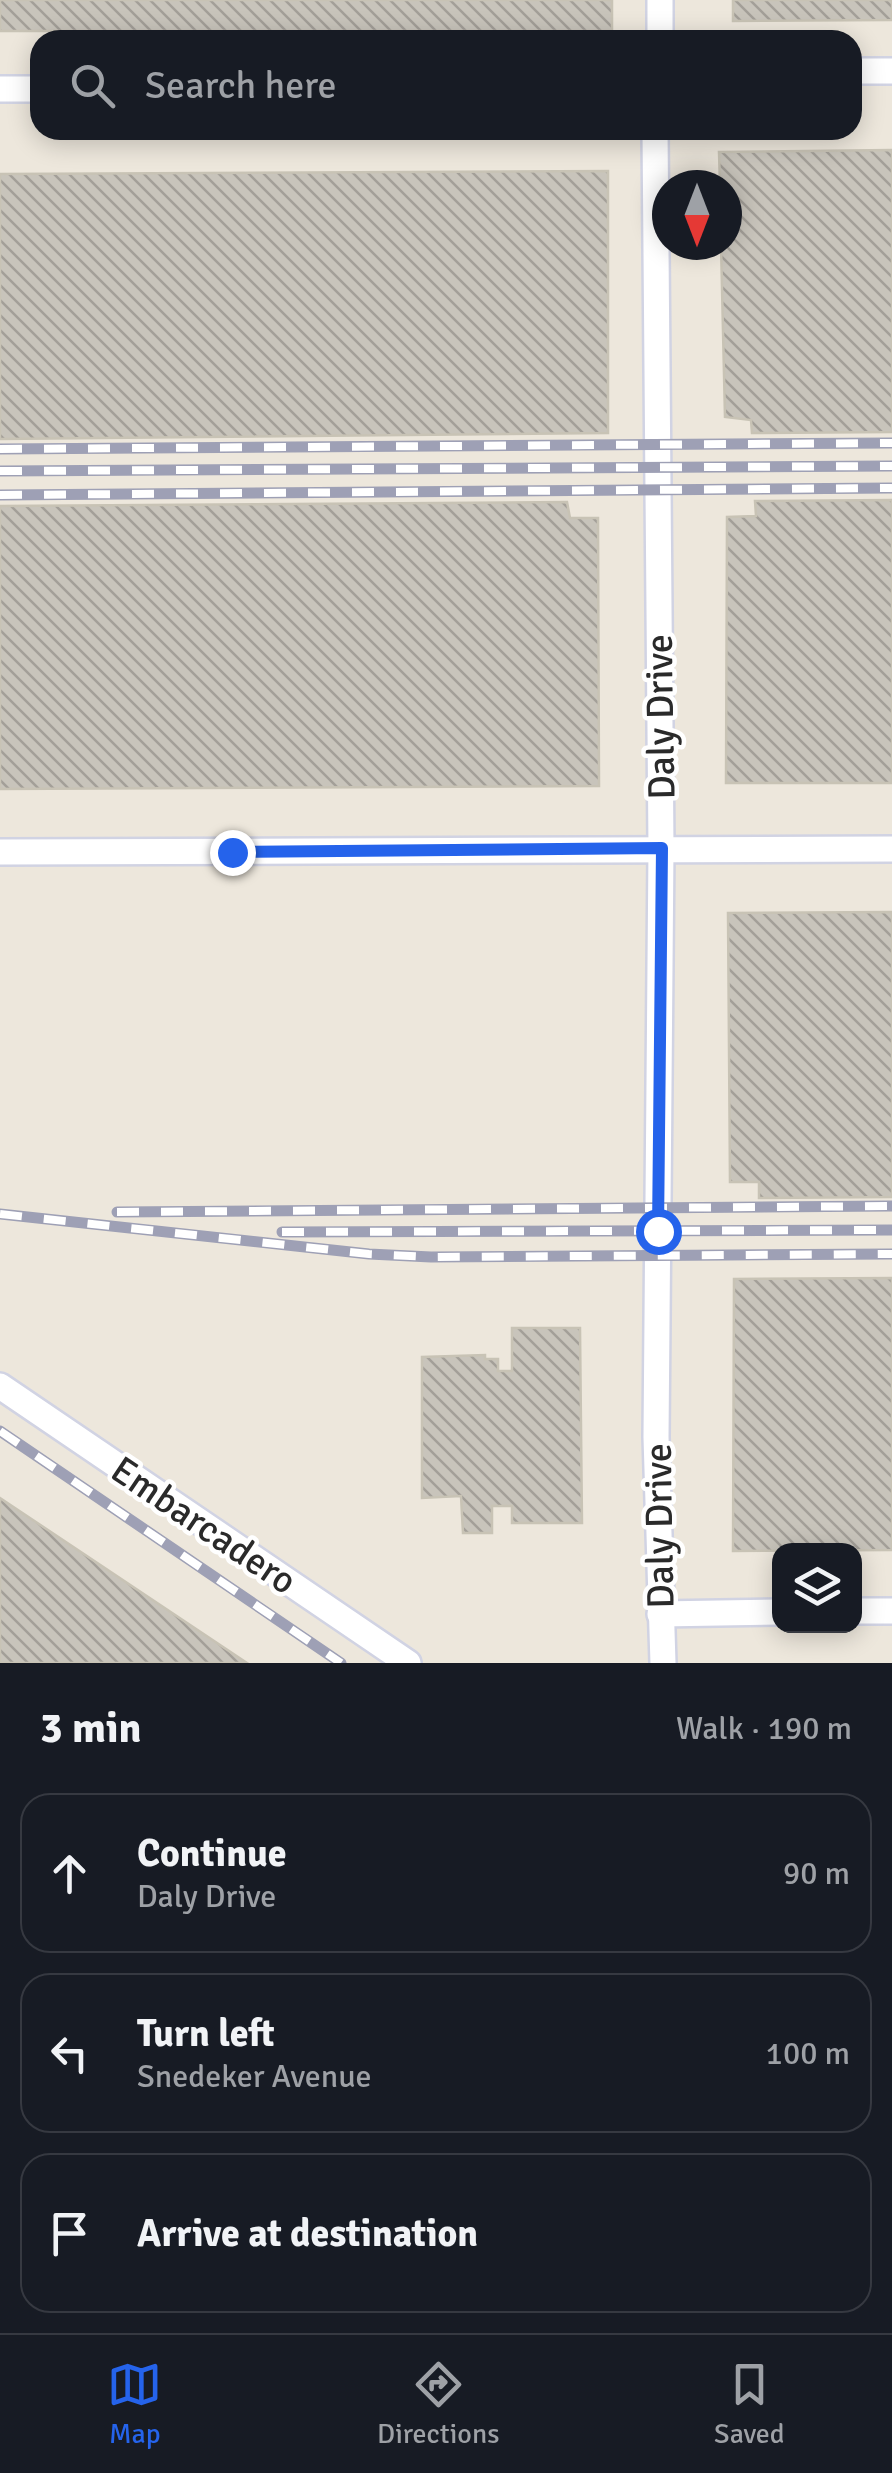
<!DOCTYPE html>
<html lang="en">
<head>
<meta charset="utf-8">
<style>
	body { margin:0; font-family:Signika,sans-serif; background:#20242c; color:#f1f3f6 }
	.controls { position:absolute; right:30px; bottom:30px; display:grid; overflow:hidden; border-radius:20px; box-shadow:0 5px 25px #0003 }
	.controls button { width:90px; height:90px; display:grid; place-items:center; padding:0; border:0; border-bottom:2px solid #363941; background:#171b24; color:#f1f3f6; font:50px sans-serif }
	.compass { position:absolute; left:652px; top:170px; width:90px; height:90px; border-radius:50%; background:#171b24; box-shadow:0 5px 25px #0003; rotate:180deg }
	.stop { position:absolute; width:30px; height:30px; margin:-22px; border:8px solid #2563eb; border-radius:50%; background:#fff }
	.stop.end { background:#2563eb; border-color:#fff; box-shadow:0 2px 10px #0008 }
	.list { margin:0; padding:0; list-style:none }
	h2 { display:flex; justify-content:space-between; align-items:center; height:130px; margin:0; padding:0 40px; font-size:42px }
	h2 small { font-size:32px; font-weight:400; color:#9ea1a6 }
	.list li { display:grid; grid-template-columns:65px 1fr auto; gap:30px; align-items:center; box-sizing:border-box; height:160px; margin:0 20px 20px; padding:0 20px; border:2px solid #363941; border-radius:30px }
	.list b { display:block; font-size:38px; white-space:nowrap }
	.list p { margin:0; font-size:32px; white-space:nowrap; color:#9ea1a6 }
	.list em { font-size:32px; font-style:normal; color:#9ea1a6 }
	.icon { flex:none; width:55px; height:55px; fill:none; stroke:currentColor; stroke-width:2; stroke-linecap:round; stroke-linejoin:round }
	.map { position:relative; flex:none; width:892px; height:1663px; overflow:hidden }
	.search { position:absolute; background:#171b24; box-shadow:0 5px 25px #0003; left:30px; right:30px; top:30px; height:110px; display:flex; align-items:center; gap:25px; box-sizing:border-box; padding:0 35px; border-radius:30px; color:#9ea1a6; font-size:38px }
	.sheet { height:670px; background:#171b24 }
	nav { display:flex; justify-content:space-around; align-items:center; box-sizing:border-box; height:140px; border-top:2px solid #363941; background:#171b24; font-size:28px; color:#9ea1a6 }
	nav a { display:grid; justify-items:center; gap:5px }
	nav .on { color:#2563eb }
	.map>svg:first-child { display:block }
</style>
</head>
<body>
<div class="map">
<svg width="892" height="1663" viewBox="0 0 892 1663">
	<defs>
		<pattern id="building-back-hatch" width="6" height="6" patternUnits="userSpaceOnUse" patternTransform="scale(2.5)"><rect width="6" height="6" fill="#c8c4bb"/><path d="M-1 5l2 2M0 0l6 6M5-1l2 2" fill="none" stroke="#a39f98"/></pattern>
	</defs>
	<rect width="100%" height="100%" fill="#ede7dc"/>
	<g fill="url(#building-back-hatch)" stroke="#c8c3b5" stroke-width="2.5">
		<rect x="0" y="0" width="612" height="31"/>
		<path d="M733 0H892V20L733 21Z"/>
		<path d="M892 150V432L752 433 751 420 725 417 721 245H727V185H720L719 152Z"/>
		<path d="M608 171V433L0 439V174Z"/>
		<path d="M892 500V783H726L727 517 756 516 755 501Z"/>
		<path d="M567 502 570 518H598L599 786 0 789V506Z"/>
		<path d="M892 912V1197L759 1198V1182H730L728 913Z"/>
		<path d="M892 1278V1550L733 1551 734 1279Z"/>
		<path d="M512 1328H580L582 1523H512V1506H492V1533H463L461 1496 422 1498V1357L485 1355V1359H498V1371H512Z"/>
		<path d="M0 1498 247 1663H0Z"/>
	</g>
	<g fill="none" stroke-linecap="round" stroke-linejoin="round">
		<g stroke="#d1d3e3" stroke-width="30">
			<g id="street">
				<path d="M660 0V40"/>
				<path d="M852 71H892"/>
				<path d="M0 89H40"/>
				<path d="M655 130 661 848 656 1437 663 1663"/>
				<path d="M0 852 892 849"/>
				<path d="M0 1386 408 1663"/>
				<path d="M854 1611H892"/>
				<path d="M660 1614 780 1612"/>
			</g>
		</g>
		<use href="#street" stroke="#fff" stroke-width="25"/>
		<g stroke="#9ea0b5" stroke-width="11">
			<g id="rail">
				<path d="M0 449 892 443"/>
				<path d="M0 471 892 466"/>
				<path d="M0 495 892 488"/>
				<path d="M117 1212 892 1206"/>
				<path d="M0 1214 369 1254 431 1257 892 1254"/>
				<path d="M282 1232 892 1230"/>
				<path d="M0 1431 341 1663"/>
			</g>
		</g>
		<use href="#rail" stroke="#fff" stroke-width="8" stroke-dasharray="22" stroke-linecap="butt"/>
	</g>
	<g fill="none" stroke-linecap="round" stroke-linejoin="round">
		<path stroke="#2563eb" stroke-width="12" d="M232 852 662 848 658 1231"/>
	</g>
	<g text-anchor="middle" stroke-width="9" stroke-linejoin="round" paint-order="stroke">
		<g font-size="38" fill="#2a2a2a" stroke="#fff">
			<text transform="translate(660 717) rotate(-91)" y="13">Daly Drive</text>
			<text transform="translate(204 1525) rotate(34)" y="13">Embarcadero</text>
			<text transform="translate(659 1526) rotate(-91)" y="13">Daly Drive</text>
		</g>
	</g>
</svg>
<div class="controls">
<button><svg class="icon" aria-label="layers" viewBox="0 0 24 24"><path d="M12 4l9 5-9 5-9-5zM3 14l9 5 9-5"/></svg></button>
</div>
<svg class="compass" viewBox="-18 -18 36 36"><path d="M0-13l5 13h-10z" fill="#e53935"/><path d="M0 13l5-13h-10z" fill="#9ea1a6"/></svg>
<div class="stop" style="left:658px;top:1231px"></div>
<div class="stop end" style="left:232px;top:852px"></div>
<div class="search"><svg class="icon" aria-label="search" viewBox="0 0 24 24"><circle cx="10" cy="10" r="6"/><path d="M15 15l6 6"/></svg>Search here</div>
</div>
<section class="sheet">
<h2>3 min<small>Walk · 190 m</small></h2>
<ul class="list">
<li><svg class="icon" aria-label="ahead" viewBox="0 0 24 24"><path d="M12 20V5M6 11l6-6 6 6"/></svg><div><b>Continue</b><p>Daly Drive</p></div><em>90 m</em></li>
<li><svg class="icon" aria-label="left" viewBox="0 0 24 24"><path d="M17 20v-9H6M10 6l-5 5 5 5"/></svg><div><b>Turn left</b><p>Snedeker Avenue</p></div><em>100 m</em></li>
<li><svg class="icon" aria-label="arrive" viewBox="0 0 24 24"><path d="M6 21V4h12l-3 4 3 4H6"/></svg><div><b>Arrive at destination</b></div></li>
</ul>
</section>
<nav>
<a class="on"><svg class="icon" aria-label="map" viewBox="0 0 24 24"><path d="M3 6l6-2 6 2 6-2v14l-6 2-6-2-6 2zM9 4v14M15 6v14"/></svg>Map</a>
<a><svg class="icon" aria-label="directions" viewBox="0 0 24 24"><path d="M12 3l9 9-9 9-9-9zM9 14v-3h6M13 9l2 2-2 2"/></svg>Directions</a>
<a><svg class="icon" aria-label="saved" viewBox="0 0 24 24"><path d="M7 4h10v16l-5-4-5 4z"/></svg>Saved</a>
</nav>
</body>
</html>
